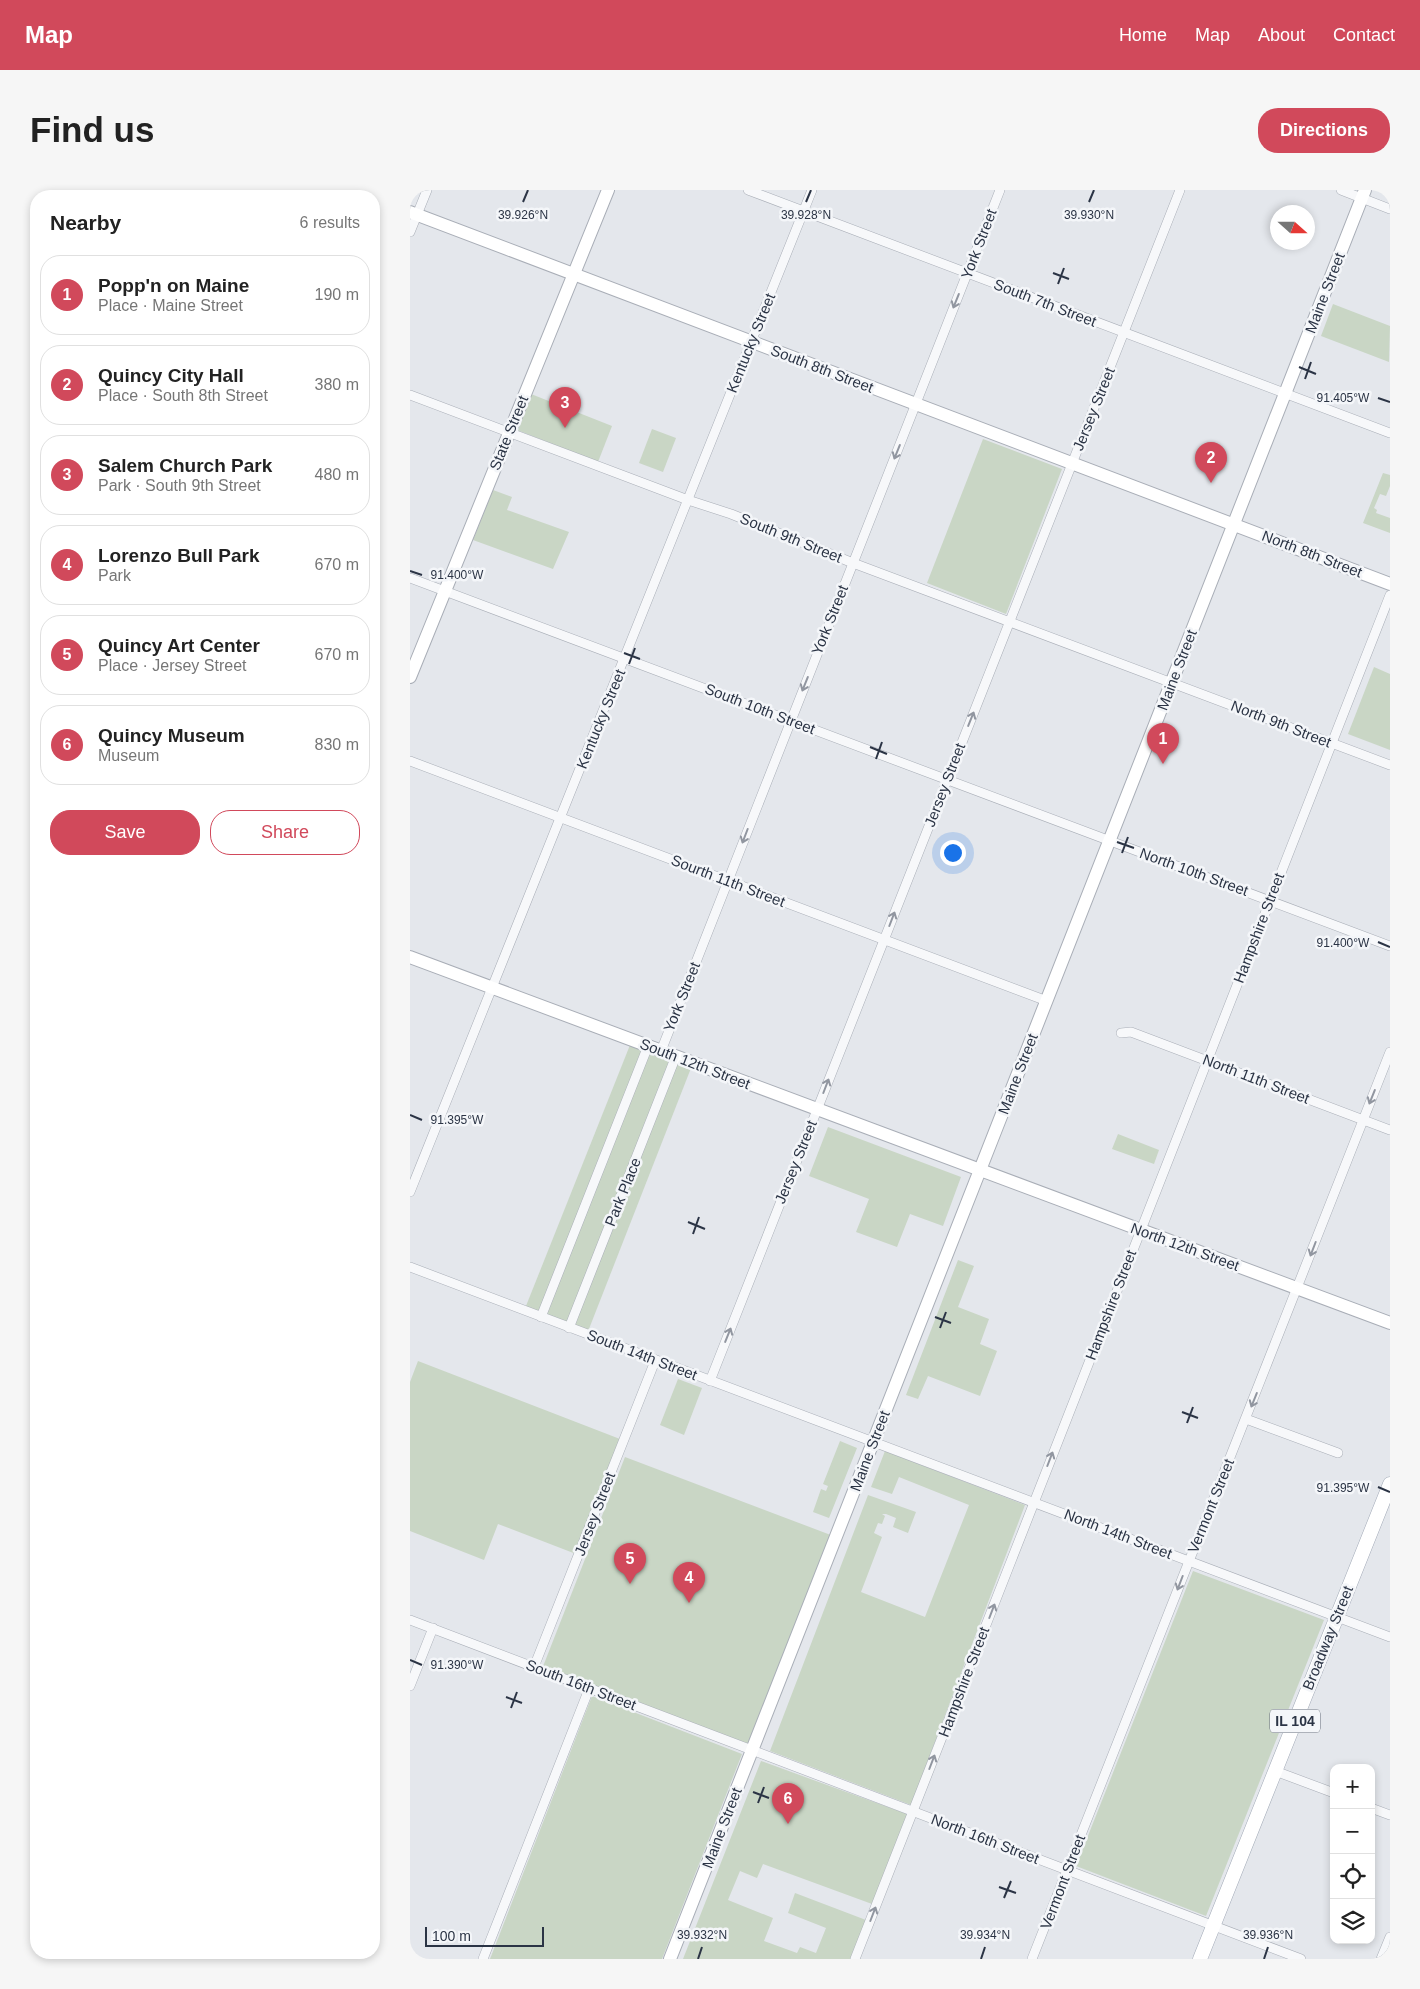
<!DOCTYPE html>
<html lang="en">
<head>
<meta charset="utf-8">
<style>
	body { margin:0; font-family:Helvetica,sans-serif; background:#f6f6f6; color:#222 }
	.controls { position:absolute; right:15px; bottom:15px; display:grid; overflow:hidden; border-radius:10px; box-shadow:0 2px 8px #0003 }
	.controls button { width:45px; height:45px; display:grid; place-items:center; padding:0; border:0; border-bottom:1px solid #e0e0e0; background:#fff; color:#222; font:25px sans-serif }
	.compass { position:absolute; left:860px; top:15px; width:45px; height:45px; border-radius:50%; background:#fff; box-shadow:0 2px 8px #0003; rotate:111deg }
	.scale { position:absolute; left:15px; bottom:12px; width:119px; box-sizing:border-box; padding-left:5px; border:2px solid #2b3445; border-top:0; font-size:14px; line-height:18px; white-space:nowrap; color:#2b3445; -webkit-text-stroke:4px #f4f6f9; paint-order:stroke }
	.you { position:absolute; left:542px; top:662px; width:18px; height:18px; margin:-12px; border:4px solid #fff; border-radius:50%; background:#1a73e8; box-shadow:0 0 0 8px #1a73e833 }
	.badge { display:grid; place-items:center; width:32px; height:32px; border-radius:50%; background:#d1495b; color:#fff; font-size:16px; font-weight:700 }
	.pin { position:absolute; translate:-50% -41px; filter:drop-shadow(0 1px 2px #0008) }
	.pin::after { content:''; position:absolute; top:26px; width:18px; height:15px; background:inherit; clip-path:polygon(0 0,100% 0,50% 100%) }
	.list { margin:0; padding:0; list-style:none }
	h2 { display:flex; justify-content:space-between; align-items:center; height:65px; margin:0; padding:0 20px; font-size:21px }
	h2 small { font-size:16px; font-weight:400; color:#767676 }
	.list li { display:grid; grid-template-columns:32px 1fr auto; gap:15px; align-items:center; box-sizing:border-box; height:80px; margin:0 10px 10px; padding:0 10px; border:1px solid #e0e0e0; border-radius:20px }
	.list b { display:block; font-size:19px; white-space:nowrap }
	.list p { margin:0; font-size:16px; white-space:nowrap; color:#767676 }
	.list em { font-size:16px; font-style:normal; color:#767676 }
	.actions { display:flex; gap:10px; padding:15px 20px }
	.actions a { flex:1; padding:11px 0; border:1px solid #d1495b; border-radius:20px; text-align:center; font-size:18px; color:#d1495b }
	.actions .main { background:#d1495b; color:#fff }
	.icon { flex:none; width:28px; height:28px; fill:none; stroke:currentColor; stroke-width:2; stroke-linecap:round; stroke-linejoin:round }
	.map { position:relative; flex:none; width:980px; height:1769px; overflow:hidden; border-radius:20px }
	header { display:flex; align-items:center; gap:30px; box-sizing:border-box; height:70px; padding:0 25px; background:#d1495b; color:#fff }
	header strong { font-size:24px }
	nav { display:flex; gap:28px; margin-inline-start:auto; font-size:18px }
	.intro { display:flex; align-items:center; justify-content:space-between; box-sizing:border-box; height:120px; padding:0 30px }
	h1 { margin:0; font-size:35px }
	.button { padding:12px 22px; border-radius:20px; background:#d1495b; color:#fff; font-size:18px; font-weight:700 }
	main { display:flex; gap:30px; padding:0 30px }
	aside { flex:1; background:#fff; border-radius:20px; box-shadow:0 2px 8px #0003 }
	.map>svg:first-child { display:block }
</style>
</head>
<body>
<header>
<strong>Map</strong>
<nav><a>Home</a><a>Map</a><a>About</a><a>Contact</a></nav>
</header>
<div class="intro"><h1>Find us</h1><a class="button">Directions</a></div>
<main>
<aside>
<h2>Nearby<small>6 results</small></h2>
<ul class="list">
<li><span class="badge">1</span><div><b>Popp'n on Maine</b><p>Place · Maine Street</p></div><em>190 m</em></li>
<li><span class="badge">2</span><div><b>Quincy City Hall</b><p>Place · South 8th Street</p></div><em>380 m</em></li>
<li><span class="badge">3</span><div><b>Salem Church Park</b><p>Park · South 9th Street</p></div><em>480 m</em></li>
<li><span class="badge">4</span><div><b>Lorenzo Bull Park</b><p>Park</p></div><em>670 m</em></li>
<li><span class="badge">5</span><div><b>Quincy Art Center</b><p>Place · Jersey Street</p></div><em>670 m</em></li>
<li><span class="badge">6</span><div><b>Quincy Museum</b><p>Museum</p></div><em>830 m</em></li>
</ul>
<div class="actions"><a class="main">Save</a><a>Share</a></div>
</aside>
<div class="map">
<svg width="980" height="1769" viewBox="0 0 980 1769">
	<rect width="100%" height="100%" fill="#e4e7ec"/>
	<g fill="#c9d6c5">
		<path d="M923 114 980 136 979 172 911 146Z"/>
		<path d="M121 204 202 236 188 272 107 240Z"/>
		<path d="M242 239 266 248 253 282 229 273Z"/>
		<path d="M573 249 652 279 596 424 517 393Z"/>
		<path d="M973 283 980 285V296L976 306 970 304 964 318 967 320 966 323 980 328V343L953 333Z"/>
		<path d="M83 300 102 307 97 320 159 342 143 379 63 350Z"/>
		<path d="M964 477 980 484V560L938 544Z"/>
		<path d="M222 850 283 873 177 1144 114 1121Z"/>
		<path d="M418 937 551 987 533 1036 500 1024 487 1057 446 1042 459 1009 399 986Z"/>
		<path d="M708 944 749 960 744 974 702 959Z"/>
		<path d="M548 1070 564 1076 548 1117 579 1129 570 1154 587 1161 570 1206 518 1186 508 1209 496 1205Z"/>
		<path d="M8 1171 210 1249 166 1364 88 1334 74 1370 0 1341V1192Z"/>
		<path d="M268 1189 292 1198 274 1245 250 1235Z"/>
		<path d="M430 1251 447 1258 419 1328 403 1322 411 1299 416 1301 418 1296 413 1294Z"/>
		<path d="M475 1261 615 1315 501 1615 360 1561 458 1305 506 1322 498 1343 483 1337 486 1328 476 1324H472L475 1326 472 1334 468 1333 464 1343 472 1347 451 1402 515 1427 559 1315 489 1287 482 1304 461 1297Z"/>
		<path d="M215 1267 426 1347 343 1561 132 1479Z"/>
		<path d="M783 1381 914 1430 796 1726 666 1676Z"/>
		<path d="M182 1506 332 1564 252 1769H80Z"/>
		<path d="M351 1571 497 1624 462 1714 353 1674 347 1688 330 1681 318 1710 363 1728 354 1751 387 1763 390 1757 406 1763 416 1738 378 1723 385 1703 456 1730 441 1769H273Z"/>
	</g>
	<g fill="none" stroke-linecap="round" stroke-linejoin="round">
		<g stroke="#a9aeb7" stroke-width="10">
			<g id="street">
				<path d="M338 0 980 243"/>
				<path d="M931 0 980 19"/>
				<path d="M0 42 17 0"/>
				<path d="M0 205 278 310 321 324 443 373 980 575"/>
				<path d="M0 388 980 756"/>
				<path d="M0 571 637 811"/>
				<path d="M711 843 721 842 980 940"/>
				<path d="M251 861 590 0"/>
				<path d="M0 1002 402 0"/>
				<path d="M0 1077 980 1447"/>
				<path d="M131 1127 238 856"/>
				<path d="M159 1138 266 866"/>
				<path d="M300 1191 770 0"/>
				<path d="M836 1229 928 1263"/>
				<path d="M0 1430 891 1769"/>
				<path d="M124 1477 245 1171"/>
				<path d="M0 1496 23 1438"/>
				<path d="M865 1581 924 1603"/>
				<path d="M961 1618 980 1625"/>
				<path d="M73 1769 179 1499"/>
				<path d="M445 1769 980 405"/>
				<path d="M622 1769 980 862"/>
				<path d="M971 1769 980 1747"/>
			</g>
		</g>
		<g stroke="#a9aeb7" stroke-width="14">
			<g id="secondary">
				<path d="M0 22 980 394"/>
				<path d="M0 487 198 0"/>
				<path d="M0 767 980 1133"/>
				<path d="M260 1769 955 0"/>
			</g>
		</g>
		<g stroke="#a3abb8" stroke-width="15">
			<path id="primary" d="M790 1769 980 1294"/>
		</g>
		<use href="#street" stroke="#f7f8fa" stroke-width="9"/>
		<use href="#secondary" stroke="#fff" stroke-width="12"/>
		<use href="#primary" stroke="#fff" stroke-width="14"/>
	</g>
	<defs><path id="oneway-shaft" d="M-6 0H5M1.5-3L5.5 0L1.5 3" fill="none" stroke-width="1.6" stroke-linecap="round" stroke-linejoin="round" transform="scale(1.25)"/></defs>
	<g stroke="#9196a0">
		<use href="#oneway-shaft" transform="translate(546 111) rotate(112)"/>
		<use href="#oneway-shaft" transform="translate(487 262) rotate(112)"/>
		<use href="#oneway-shaft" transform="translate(395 494) rotate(112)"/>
		<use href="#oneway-shaft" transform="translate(561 529) rotate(-68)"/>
		<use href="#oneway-shaft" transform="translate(335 646) rotate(111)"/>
		<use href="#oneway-shaft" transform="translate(482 729) rotate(-69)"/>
		<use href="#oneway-shaft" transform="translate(416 896) rotate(-69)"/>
		<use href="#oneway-shaft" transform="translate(962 907) rotate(112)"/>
		<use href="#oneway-shaft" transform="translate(903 1059) rotate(111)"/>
		<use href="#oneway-shaft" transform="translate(318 1145) rotate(-68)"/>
		<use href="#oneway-shaft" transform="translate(844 1210) rotate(112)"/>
		<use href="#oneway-shaft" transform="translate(640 1269) rotate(-69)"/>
		<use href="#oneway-shaft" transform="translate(770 1393) rotate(111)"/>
		<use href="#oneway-shaft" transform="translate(582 1421) rotate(-69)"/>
		<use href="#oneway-shaft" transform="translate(522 1572) rotate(-69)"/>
		<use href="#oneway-shaft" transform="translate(463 1724) rotate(-69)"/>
	</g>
	<path fill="none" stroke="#2b3445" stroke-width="2" d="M113 12 118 0M396 12 401 0M679 12 684 0M643 83 659 89M648 94 654 78M889 177 906 184M895 189 901 172M968 208 980 212M0 381 12 385M214 463 230 469M219 474 225 458M460 557 477 564M466 569 472 552M707 652 724 658M712 663 718 647M968 752 980 757M0 925 12 930M278 1032 295 1039M283 1044 289 1027M525 1127 541 1133M530 1138 536 1122M772 1222 788 1228M777 1233 783 1217M968 1297 980 1302M0 1470 12 1475M96 1507 112 1513M101 1518 107 1502M343 1602 359 1608M348 1613 354 1597M589 1697 606 1703M594 1708 601 1691M288 1769 292 1757M571 1769 575 1757M854 1769 858 1757"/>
	<g text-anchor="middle" stroke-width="5" stroke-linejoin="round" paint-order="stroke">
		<rect fill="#f4f6f9" stroke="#676e7b" stroke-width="1" x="860" y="1519.5" width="50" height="23" rx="4"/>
		<g font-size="14" font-weight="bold" fill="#2b3445">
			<text x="885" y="1536">IL 104</text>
		</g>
		<g font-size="15" fill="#2b3445" stroke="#f4f6f9">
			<text transform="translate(569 54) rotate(-69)" y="5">York Street</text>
			<text transform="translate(915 103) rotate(-69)" y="5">Maine Street</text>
			<text transform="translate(635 113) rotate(21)" y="5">South 7th Street</text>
			<text transform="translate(341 153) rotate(-68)" y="5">Kentucky Street</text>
			<text transform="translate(412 179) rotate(21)" y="5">South 8th Street</text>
			<text transform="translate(684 219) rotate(-68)" y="5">Jersey Street</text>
			<text transform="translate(99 243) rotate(-68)" y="5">State Street</text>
			<text transform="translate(381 348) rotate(22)" y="5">South 9th Street</text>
			<text transform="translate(902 364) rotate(21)" y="5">North 8th Street</text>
			<text transform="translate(420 430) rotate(-68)" y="5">York Street</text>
			<text transform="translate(767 480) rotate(-69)" y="5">Maine Street</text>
			<text transform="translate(350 519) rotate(21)" y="5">South 10th Street</text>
			<text transform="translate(191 529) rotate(-68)" y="5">Kentucky Street</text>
			<text transform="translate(871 534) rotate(21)" y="5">North 9th Street</text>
			<text transform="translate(535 595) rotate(-69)" y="5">Jersey Street</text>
			<text transform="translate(784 682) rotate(20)" y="5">North 10th Street</text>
			<text transform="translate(318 691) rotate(21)" y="5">Sourth 11th Street</text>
			<text transform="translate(849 738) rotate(-69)" y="5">Hampshire Street</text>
			<text transform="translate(272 807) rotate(-68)" y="5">York Street</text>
			<text transform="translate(285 874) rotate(21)" y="5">South 12th Street</text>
			<text transform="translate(608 884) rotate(-69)" y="5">Maine Street</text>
			<text transform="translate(846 889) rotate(21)" y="5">North 11th Street</text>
			<text transform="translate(386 972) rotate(-68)" y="5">Jersey Street</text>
			<text transform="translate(213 1002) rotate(-68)" y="5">Park Place</text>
			<text transform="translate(775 1057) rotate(20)" y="5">North 12th Street</text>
			<text transform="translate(701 1115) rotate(-69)" y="5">Hampshire Street</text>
			<text transform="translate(232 1165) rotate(21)" y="5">South 14th Street</text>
			<text transform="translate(460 1261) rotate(-69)" y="5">Maine Street</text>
			<text transform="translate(801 1316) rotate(-68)" y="5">Vermont Street</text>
			<text transform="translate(185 1324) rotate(-69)" y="5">Jersey Street</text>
			<text transform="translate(708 1344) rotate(21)" y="5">North 14th Street</text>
			<text transform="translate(918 1448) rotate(-68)" y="5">Broadway Street</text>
			<text transform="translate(554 1492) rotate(-69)" y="5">Hampshire Street</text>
			<text transform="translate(171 1495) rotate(21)" y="5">South 16th Street</text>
			<text transform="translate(312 1638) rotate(-69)" y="5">Maine Street</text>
			<text transform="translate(575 1649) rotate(21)" y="5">North 16th Street</text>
			<text transform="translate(653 1692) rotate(-69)" y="5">Vermont Street</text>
		</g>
	</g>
	<g font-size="12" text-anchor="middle" fill="#2b3445" stroke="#f4f6f9" stroke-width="5" stroke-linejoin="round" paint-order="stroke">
		<text x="113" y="29">39.926°N</text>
		<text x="396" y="29">39.928°N</text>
		<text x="679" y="29">39.930°N</text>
		<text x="933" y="212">91.405°W</text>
		<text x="47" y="389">91.400°W</text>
		<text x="933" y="757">91.400°W</text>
		<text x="47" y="934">91.395°W</text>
		<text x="933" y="1302">91.395°W</text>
		<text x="47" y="1479">91.390°W</text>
		<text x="292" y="1749">39.932°N</text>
		<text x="575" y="1749">39.934°N</text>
		<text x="858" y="1749">39.936°N</text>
	</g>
</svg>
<div class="controls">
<button>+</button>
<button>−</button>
<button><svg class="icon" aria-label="locate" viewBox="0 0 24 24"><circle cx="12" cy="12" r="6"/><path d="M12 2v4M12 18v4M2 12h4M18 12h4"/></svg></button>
<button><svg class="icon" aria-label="layers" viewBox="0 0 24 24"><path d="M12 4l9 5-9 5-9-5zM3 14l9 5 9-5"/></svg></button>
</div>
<svg class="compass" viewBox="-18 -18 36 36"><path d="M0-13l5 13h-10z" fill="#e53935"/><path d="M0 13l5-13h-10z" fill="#767676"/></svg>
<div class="scale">100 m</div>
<div class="you"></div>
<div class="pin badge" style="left:753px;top:574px">1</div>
<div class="pin badge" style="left:801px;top:293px">2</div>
<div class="pin badge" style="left:155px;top:238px">3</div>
<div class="pin badge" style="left:279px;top:1413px">4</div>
<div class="pin badge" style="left:220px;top:1394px">5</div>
<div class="pin badge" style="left:378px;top:1634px">6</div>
</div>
</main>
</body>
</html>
